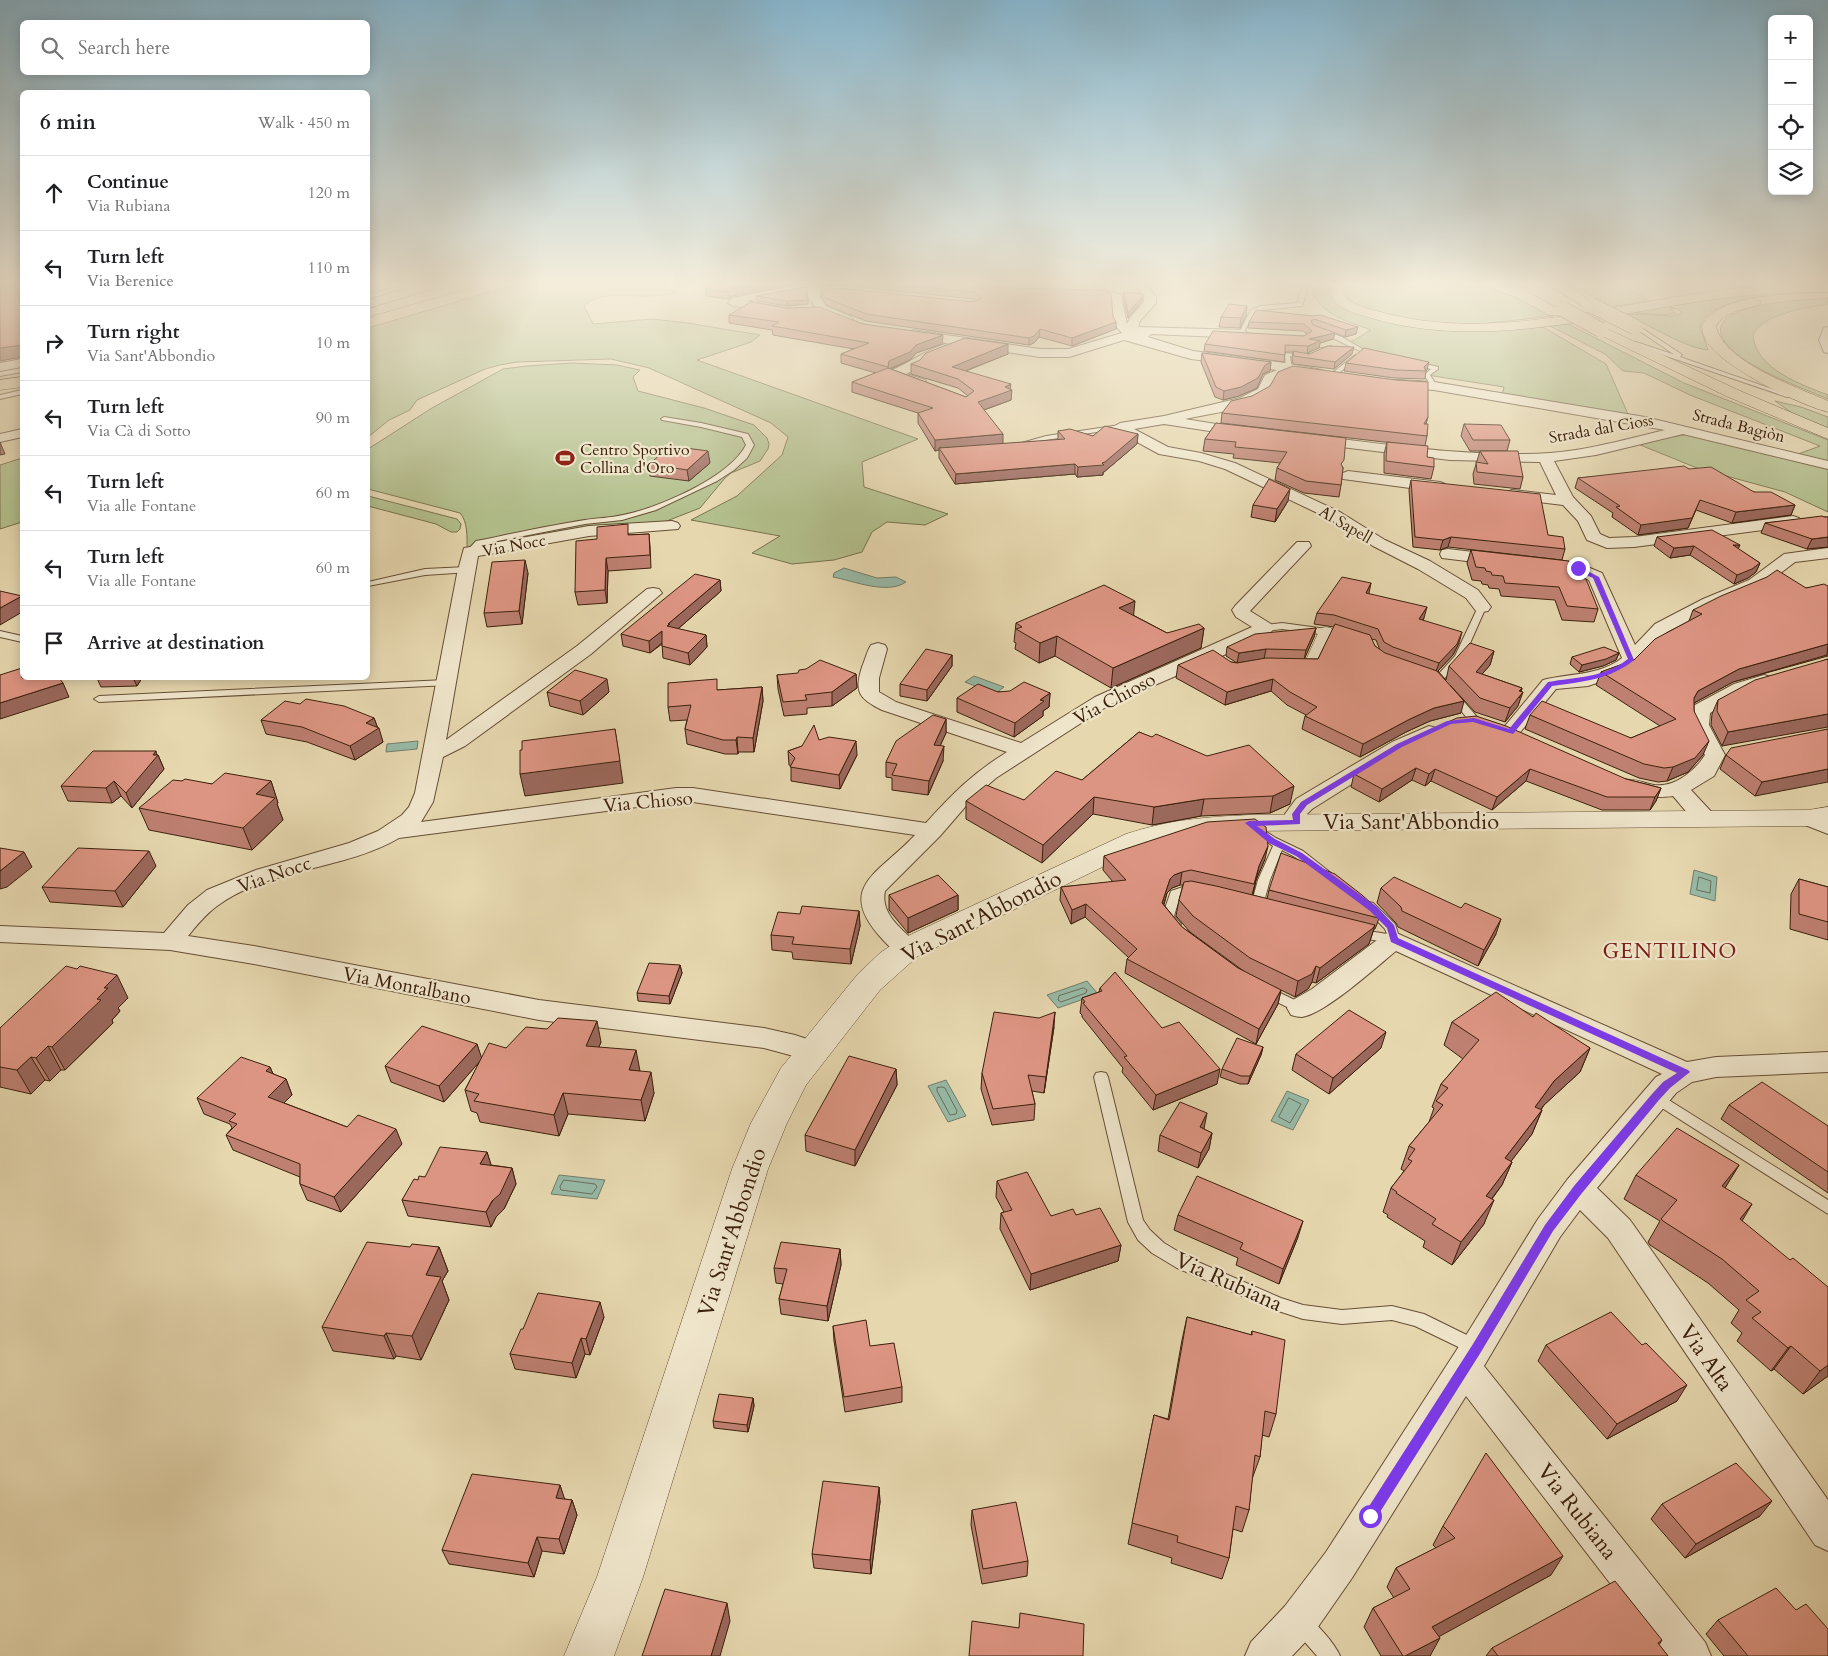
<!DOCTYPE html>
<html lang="en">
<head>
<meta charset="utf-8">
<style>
	body { margin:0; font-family:Cardo,serif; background:#f6f6f6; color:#202124 }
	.controls { position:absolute; right:15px; top:15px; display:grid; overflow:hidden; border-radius:8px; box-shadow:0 2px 12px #0003 }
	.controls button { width:45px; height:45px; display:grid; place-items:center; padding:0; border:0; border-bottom:1px solid #e0e0e0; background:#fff; color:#202124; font:25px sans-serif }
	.stop { position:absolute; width:15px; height:15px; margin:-11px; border:4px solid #7c3aed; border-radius:50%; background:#fff }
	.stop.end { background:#7c3aed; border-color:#fff; box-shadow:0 1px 5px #0008 }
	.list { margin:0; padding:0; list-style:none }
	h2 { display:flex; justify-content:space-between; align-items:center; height:65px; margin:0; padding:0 20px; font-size:21px }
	h2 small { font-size:16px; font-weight:400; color:#757577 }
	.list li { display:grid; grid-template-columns:32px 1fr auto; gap:15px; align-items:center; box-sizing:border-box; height:75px; padding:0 20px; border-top:1px solid #e0e0e0 }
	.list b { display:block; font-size:19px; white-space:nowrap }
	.list p { margin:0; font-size:16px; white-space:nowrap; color:#757577 }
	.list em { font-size:16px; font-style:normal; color:#757577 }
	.icon { flex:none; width:28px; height:28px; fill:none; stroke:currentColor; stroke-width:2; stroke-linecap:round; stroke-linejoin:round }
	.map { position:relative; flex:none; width:1828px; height:1656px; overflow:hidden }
	.search { position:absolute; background:#fff; box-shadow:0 2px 12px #0003; left:20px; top:20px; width:350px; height:55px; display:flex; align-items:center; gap:12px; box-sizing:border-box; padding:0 18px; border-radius:8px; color:#757577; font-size:19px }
	.panel { position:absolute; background:#fff; box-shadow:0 2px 12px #0003; left:20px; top:90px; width:350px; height:590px; border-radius:8px }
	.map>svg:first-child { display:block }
</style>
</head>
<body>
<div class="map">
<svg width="1828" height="1656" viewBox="0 0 1828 1656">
	<rect width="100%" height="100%" fill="#e6d7af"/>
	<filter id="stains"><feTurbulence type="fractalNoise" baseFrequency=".004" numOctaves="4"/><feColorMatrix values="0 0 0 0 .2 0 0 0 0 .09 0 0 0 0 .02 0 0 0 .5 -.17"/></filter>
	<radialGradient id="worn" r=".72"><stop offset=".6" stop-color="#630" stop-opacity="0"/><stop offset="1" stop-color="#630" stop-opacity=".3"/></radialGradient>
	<g fill="#b2bf8c" stroke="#77704c">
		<path d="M520 283H676L663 286 676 292C667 294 658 296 649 296 628 297 600 290 584 306L593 324 652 319 688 323 760 335 751 342 697 360 918 439 862 462 864 487 948 514 925 525 887 522 872 532 862 552 834 560 792 564 752 553 780 536 691 520 737 496 782 455 788 437 771 423 649 368 611 359 517 362 500 365 485 369 417 400 410 410 389 420 368 437V328Z"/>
		<path d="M1325 283H1334L1330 292 1390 322 1543 327 1606 364 1628 414 1502 395 1504 387 1427 375 1436 368 1362 351 1349 343 1371 330C1347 321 1324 316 1312 292Z"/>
		<path d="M1350 283H1479L1513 295 1553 316 1481 324 1423 323 1360 307 1349 300 1345 289Z"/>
		<path d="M1567 283H1622L1649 301 1612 307Z"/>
		<path d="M1828 290V292C1799 294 1707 293 1700 328L1708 350C1686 348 1646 324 1626 314L1673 316 1682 313 1678 309 1670 308 1676 313 1663 315 1625 312 1752 294Z"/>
		<path d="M1828 298V304C1809 307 1758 315 1753 336 1756 369 1802 385 1828 395V399C1800 387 1746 368 1727 345 1692 302 1808 300 1828 298Z"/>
		<path d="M1568 324 1684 383 1828 440V462L1798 454 1820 446 1690 395 1644 373 1623 371 1605 354 1550 326Z"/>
		<path d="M572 363 617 365 640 370 633 377 638 391 704 408 754 425 767 438 769 444 768 449 760 461 731 473 725 478 700 508 654 526 467 549C467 537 468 522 460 513L368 489V449L432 408 503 369 527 366Z"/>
		<path d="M1775 401 1801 407 1828 417V428L1792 413Z"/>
		<path d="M1692 434 1828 467V512L1785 492 1697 468 1633 442Z"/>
		<path d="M22 458V522L0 529V465Z"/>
		<path d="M368 496 457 519 461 524 460 529 457 532H451L436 524 368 506Z"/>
	</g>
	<g fill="#97baa7" stroke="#737d69">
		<path d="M844 568 877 578 896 577 906 582C887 595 854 581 833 577L834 573Z"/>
		<path d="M974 676 1004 687 995 694 965 682Z"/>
		<path d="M418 741 417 749 386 752 387 744Z"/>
		<path d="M1694 870 1717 877 1715 901 1690 894Z"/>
		<path d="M1087 981 1098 994 1058 1008 1047 995Z"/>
		<path d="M946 1080 966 1116 948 1122 928 1086Z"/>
		<path d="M1287 1091 1309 1100 1293 1130 1271 1121Z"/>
		<path d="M559 1175 605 1180 597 1199 551 1194Z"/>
	</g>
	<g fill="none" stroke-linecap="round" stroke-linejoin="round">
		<g stroke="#6a6e59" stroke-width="1">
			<path d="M1699 877 1711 881 1710 893 1697 890Z"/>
			<path d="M1084 988 1087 990 1086 993 1061 1002 1058 1000 1059 996Z"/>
			<path d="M942 1087 945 1088 957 1111 956 1114 950 1115 937 1091V1088Z"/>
			<path d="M1289 1098 1301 1104 1290 1123 1279 1117Z"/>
			<path d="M564 1180 595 1184 597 1187 592 1194 561 1190 560 1187Z"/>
		</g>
		<g stroke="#664e34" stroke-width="2">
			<g id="service">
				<path d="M410 283H420L368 299V295Z"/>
				<path d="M1304 288 1307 290 1302 306 1262 310 1255 312 1242 335H1238L1251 310 1261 306 1298 303 1301 290Z"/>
				<path d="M1640 327 1681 354 1682 355 1680 357 1792 396 1787 397 1634 345V343L1636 342 1675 355 1638 330V328Z"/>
				<path d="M1320 329 1342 337 1364 350 1379 355 1376 357C1355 351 1338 339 1318 332L1317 331Z"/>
				<path d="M1331 346 1334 348 1333 349 1317 352 1310 358 1290 356 1292 369 1289 371 1286 369 1285 353 1307 355 1313 350Z"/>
				<path d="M1355 355 1360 356 1335 376H1331V374Z"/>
				<path d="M1414 361 1438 367V369L1430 375 1437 386 1436 387H1432L1424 375 1431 369 1412 364 1411 363Z"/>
				<path d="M22 368V372L0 376V372Z"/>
				<path d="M22 390V394L0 399V395Z"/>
				<path d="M664 417 701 423 748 434 754 445 747 458 734 470 717 481 656 510 622 520 585 524 487 543C480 545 477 553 470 554L466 552 476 541 487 539C520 532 552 525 585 520 597 518 610 518 623 515 658 508 729 478 746 445L742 437 701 427 662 420 661 419Z"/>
				<path d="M1120 425 1122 426V428L1046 440 1018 447 1014 445 1046 436Z"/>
				<path d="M467 567 470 568V572L425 575 368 586V582L425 569Z"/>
				<path d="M1482 604 1486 607 1464 657 1441 682H1435L1433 680 1435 678 1455 656 1478 607Z"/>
				<path d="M1282 623 1334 630 1339 633 1334 636 1282 629 1265 631 1260 628 1265 625Z"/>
				<path d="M0 631 22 636V642L0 637Z"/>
				<path d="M446 680 449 681 451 683 449 685 99 702 94 699 99 696Z"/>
				<path d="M1454 693 1457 694 1478 718 1479 720 1478 722H1470L1451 698 1449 696Z"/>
				<path d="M1255 825 1276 838 1303 851 1331 873 1333 876 1331 879H1323L1295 857 1282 850 1270 880 1263 905 1261 908H1253L1251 905 1258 880 1273 846 1251 830 1249 828Z"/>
				<path d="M1183 887H1197L1203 891C1198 898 1188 892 1180 896L1174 916 1181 924 1179 927C1171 929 1166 924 1162 917L1171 891Z"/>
				<path d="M1369 902 1373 903 1395 924 1400 940 1398 943 1394 944 1353 936 1351 933 1353 930 1357 929 1387 934 1385 929 1363 906Z"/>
				<path d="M1266 986 1305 1005 1307 1008 1305 1011H1295L1261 994 1260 991 1261 988Z"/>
				<path d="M1101 1072 1106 1073 1108 1077 1143 1220 1150 1230 1164 1243 1189 1258 1281 1298 1303 1305 1342 1310 1392 1306 1424 1314 1481 1342 1483 1347 1481 1352 1475 1355 1415 1326 1392 1320 1342 1324 1303 1319 1272 1309 1177 1268 1152 1253 1138 1240 1128 1222 1094 1077 1096 1073Z"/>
				<path d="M1656 1092 1828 1200V1214L1651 1101 1649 1097 1651 1093Z"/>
				<path d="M1303 1615C1315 1620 1335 1644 1340 1656H1317L1296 1632 1293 1625 1296 1618Z"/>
			</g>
		</g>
		<g stroke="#664e34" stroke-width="1">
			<path id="pedestrian" d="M1326 627 1331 628 1333 631 1315 670 1310 671 1290 669 1288 666 1290 663 1305 662 1319 631 1321 628Z"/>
		</g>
		<g stroke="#664e34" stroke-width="2">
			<g id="minor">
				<path d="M1071 283H1087L1121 295 1127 324 1130 318 1144 302V298L1135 283H1146L1156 298V303L1140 321 1138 327 1243 330 1249 334 1243 338 1151 334 1148 337 1193 351 1285 363 1322 370 1323 373 1322 376C1311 378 1301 372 1291 373 1275 375 1275 388 1266 395 1244 411 1211 413 1185 419L1247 429 1249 432 1247 435 1242 436 1164 424 1134 429 1168 447 1201 453 1235 463 1340 512 1385 540 1430 561 1478 590 1491 607 1488 611 1482 612 1476 611 1466 598 1418 569 1373 546 1328 518 1225 469 1199 461 1159 454 1115 430 1113 427 1120 423 1164 416 1240 398 1258 389 1265 375 1277 370 1191 359 1124 340 1069 357H1040L913 338 907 334 913 330 1040 349H1068L1122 333 1114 324 1112 299Z"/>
				<path d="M804 284 819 288 855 290 857 292 851 295H819L826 306 851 317 853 319 851 321C834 326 813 309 807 294L809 292 804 290 746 301 780 307 782 309 776 312 734 306 728 303 732 298Z"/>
				<path d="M1828 327V353L1824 352 1819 340 1824 328Z"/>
				<path d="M949 343 953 344 955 347 953 350 925 361 919 368 906 374 925 380 927 383 925 386H915L890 377 889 374 890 371C911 362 927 349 949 343Z"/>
				<path d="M22 359V367L0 371V363Z"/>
				<path d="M1398 380 1434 382 1645 417 1828 461V469L1683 434 1596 455 1554 461 1573 497 1591 516 1600 534 1609 538 1634 537 1793 516 1799 518 1801 521 1799 524 1793 526 1634 547 1607 548 1587 540 1578 521 1563 505 1507 498 1504 495 1507 492 1512 490 1556 495 1540 462 1450 460 1316 444 1311 443 1309 440 1311 437 1316 436C1394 445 1472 458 1550 453 1589 450 1627 439 1665 430L1434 390 1393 387 1391 384 1393 381Z"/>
				<path d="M22 429V437L0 442V434Z"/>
				<path d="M1348 471 1440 482 1445 484 1448 487 1445 490 1440 492 1343 479 1340 476 1343 473Z"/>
				<path d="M672 521 678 523 680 526 678 529 589 536 478 556 446 740 577 646 647 589 653 588 659 589 662 593 591 654 465 746 443 757 433 802 421 822 676 788H693L926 823C952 794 973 773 1007 752L882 710C859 699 854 692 862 667 865 660 867 651 871 645L878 643 885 645 887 649 879 678V692L896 702 1021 743 1095 697 1252 627 1236 617 1232 610 1235 606 1297 542H1309L1311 546 1250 611 1271 624 1274 628 1271 632 1240 648 1109 705 996 778 972 799 940 836 885 891C880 914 902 929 916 943L920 949 916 955C900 959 894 951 884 941 833 887 879 874 915 835L693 802H676L399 838C345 870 268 868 217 906 206 914 197 925 188 936L254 946 539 1000 764 1028 795 1035 822 1044 826 1051 822 1058 812 1061 764 1048 539 1020 254 964 170 950 0 942V926L164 933 188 905 207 890 256 870 349 843 378 831 402 815 409 807 415 793 457 574 464 548 589 526Z"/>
				<path d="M1828 548V558L1795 562 1761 588 1715 607 1667 632 1628 672 1588 686 1556 689 1517 736 1510 738 1503 736 1500 732 1543 680C1570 673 1599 676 1622 658L1589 580 1574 573 1535 568 1533 564 1535 560 1541 559 1578 563 1602 573 1635 645 1655 624 1703 599 1749 580 1784 554Z"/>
				<path d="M1448 549 1499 555 1505 556 1507 560 1505 564 1499 565 1442 558 1440 554 1442 550Z"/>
				<path d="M1764 675 1771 677 1774 681 1771 685 1748 692 1710 713 1709 725 1725 755 1714 776 1691 790 1718 819 1715 824C1696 829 1685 809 1673 796 1658 798 1629 798 1620 785L1623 780C1635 778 1642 783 1654 785 1674 788 1695 771 1705 755 1697 740 1682 722 1693 706L1734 684Z"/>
				<path d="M1429 726 1436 728 1439 732 1436 736 1406 750 1312 809 1307 814 1309 822 1306 827 1298 829 1290 827 1285 814 1296 799 1392 742Z"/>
				<path d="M1808 811 1828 819V834L1800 823 1797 818 1800 813Z"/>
				<path d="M1394 932 1687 1062 1716 1057 1828 1052V1072L1716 1077 1692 1082 1676 1093 1597 1188 1630 1220 1828 1500V1551L1815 1545 1608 1238 1580 1210 1560 1237 1484 1366 1705 1642 1711 1656H1666L1466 1396 1352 1578 1313 1634 1292 1656H1245L1251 1642 1285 1606 1326 1552 1465 1337 1538 1219 1567 1180 1656 1077 1662 1074 1396 951C1375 968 1326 1013 1302 1017 1298 1017 1295 1016 1291 1015L1287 1008 1291 1001 1312 989 1385 934Z"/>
			</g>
		</g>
		<g stroke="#664e34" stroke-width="1">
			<path id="tertiary" d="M1828 807V823L1808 826 1249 831 1187 835 1146 846 918 956 880 990 806 1085 787 1123 768 1169 643 1577 614 1656H564L597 1577 732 1169 751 1123 781 1068 858 974 880 953 896 942 912 934 1126 834C1169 820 1204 817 1249 815L1808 810Z"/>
		</g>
		<g stroke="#3c210b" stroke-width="1">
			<g id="primary">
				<path d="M456 283H478L476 286 368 317V309Z"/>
				<path d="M22 377V387L0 390V380Z"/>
			</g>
		</g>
		<g stroke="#3c210b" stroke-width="1">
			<g id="motorway">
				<path d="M1332 283H1346L1342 291C1347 304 1365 308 1377 311 1487 343 1604 306 1714 291 1752 286 1790 284 1828 284V292C1790 292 1752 294 1715 299 1602 315 1484 351 1371 318 1354 313 1335 309 1328 291Z"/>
				<path d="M1483 283C1516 283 1532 294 1559 309L1561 312 1559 315H1549L1518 298 1485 286Z"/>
				<path d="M1546 283H1563L1598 305 1596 308H1586Z"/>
				<path d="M1754 298 1761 302 1759 305C1744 309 1725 311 1716 326 1723 362 1797 387 1828 401V412C1799 405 1730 370 1711 347 1705 341 1703 334 1702 326 1714 306 1733 303 1754 298Z"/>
				<path d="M1601 326 1738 390 1828 428V439L1726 396 1596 333 1594 330 1596 327Z"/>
			</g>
		</g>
		<use href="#service" fill="#efe5cb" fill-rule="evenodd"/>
		<use href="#pedestrian" fill="#efe5cb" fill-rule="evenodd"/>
		<use href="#minor" fill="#efe5cb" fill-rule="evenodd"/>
		<use href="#tertiary" fill="#efe5cb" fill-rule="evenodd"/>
		<use href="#primary" fill="#e6d7af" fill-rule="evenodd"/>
		<use href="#motorway" fill="#e6d7af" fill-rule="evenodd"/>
		<g stroke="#3c210b" stroke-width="16" stroke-linecap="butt">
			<g id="motorway-bridge">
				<path d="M1591 305 1635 327"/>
				<path d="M1563 309 1601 330"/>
			</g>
		</g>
		<use href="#motorway-bridge" stroke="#e6d7af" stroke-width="15"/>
	</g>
	<g fill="#be8071" stroke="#3c210b" fill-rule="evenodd">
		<path d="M798 283 732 296 729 299 706 296 705 286Z"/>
		<path d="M808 283H1022L1010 286V288L1113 317 1116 322V329L1072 346 1039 337 1034 343 1029 345 866 321 826 305 821 297V290L974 302 976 301 974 299 836 285 819 286Z"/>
		<path d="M1124 292 1142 301 1128 318 1123 297Z"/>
		<path d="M807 293V297L808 304 787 306 757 301 756 296Z"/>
		<path d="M1247 306 1246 316 1240 328 1219 327 1221 317Z"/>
		<path d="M729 315 863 324 942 344 916 353 910 360 891 369 966 397 968 396 958 388 911 374V364L1008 354 966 371 1010 389 1011 400 984 410 1003 444 1058 440V431L1093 436 1138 434 1137 444 1104 472H1103V475L1077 477 1075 474 955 484 939 458V450L935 451 918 423V413L852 392V382L876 373 841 363V354L854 349 773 335 772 330 729 323Z"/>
		<path d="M1313 316 1356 334 1345 337 1335 333 1333 339 1320 343 1319 348 1307 353 1309 354H1352L1334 369 1293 364 1292 358 1293 352H1285L1284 362 1204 351 1205 344 1304 336 1307 334 1303 331 1248 328 1249 322Z"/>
		<path d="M1202 353 1271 362 1270 371 1263 374 1257 388 1239 396 1223 400 1215 397 1201 362Z"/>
		<path d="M1346 363 1427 370 1426 371 1425 379 1394 378 1344 371Z"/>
		<path d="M1252 396 1428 417 1426 424 1427 436 1425 446 1427 457 1434 467 1431 479 1384 473V454L1387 442 1401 444 1221 423 1222 413Z"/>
		<path d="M1216 423 1343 467 1341 485 1339 497 1304 493 1275 480 1277 468 1280 463 1233 458 1234 454 1203 451 1205 439Z"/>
		<path d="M1464 424 1510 440 1507 451H1470L1461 436Z"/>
		<path d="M1480 451 1523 477 1520 489 1474 484 1473 474Z"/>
		<path d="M710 463 689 481 650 476 649 464Z"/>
		<path d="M1689 469 1754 492 1795 505 1791 515 1732 523 1696 510 1688 528 1638 535 1612 517 1613 513 1575 488 1578 478Z"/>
		<path d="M1411 480 1565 549 1562 560 1448 547 1440 550 1413 547 1409 490Z"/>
		<path d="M1288 501 1275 522 1251 517 1253 505Z"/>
		<path d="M1824 517H1828V547L1807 549 1761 533 1765 523Z"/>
		<path d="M649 534 650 546 651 568 608 571 607 603 578 605 575 592 597 539 629 535Z"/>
		<path d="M1657 537 1738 549 1760 563 1756 572 1748 578 1734 584 1690 555 1670 558 1654 546Z"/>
		<path d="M1471 550 1573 577 1598 609 1594 622 1562 620 1555 600 1501 596 1499 589 1489 588 1488 585 1482 584 1481 581 1472 580 1467 563Z"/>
		<path d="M528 573 522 624 487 627 484 613Z"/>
		<path d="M720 580 721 591 678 629 706 635 707 647 690 665 663 658 662 644 650 653 623 646 621 634Z"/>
		<path d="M1828 586V656L1733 682 1694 703V711L1703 755 1688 772 1667 781 1658 782 1639 778 1525 729 1530 715 1631 738 1660 726 1596 685 1601 672 1634 660 1689 621 1693 610 1806 588Z"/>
		<path d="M1369 594 1424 618 1423 620 1459 643 1453 655 1438 671 1446 680 1449 666 1494 651 1490 665 1482 674 1522 688 1518 706 1505 722 1475 712 1450 685 1461 713 1430 721 1406 732 1360 757 1302 729 1305 716 1306 715 1287 705 1271 691 1225 705 1176 678 1178 665 1231 662 1237 663 1226 656 1227 647 1316 628 1314 637 1304 659H1318L1334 627 1314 624 1317 613ZM1371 639 1376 640 1380 650 1375 646Z"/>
		<path d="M1133 615 1167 633 1204 628 1201 648 1111 688 1055 656 1039 663 1015 649 1016 643 1014 642 1016 623Z"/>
		<path d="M1619 653 1616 660 1603 666 1579 672 1570 664 1572 657Z"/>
		<path d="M952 655V666L927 701 900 696V684Z"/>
		<path d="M1828 659 1722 746 1711 725 1712 714 1718 700Z"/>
		<path d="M856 674 857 688 832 706 807 708V714L784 716 778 689 777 675Z"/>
		<path d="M97 678H142L137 686 101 687Z"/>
		<path d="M762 687 763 701 754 752H738V754H725L687 744 685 729 687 720 670 721 668 707 718 690Z"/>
		<path d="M547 692H609L583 715 550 706Z"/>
		<path d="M998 692 1050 693 1049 707 1043 711V716L1014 737 957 712V698Z"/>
		<path d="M374 718 383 742 355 760 307 742 266 734 261 720Z"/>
		<path d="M946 719V733L940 746 943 761 928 795 892 790V778L886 777V762Z"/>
		<path d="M1828 729 1755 796 1720 769 1726 755Z"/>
		<path d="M1139 732 1290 804 1270 813 1201 816 1152 825 1093 814 1042 863 966 819V801L1024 800 1082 780Z"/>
		<path d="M1410 739 1626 779 1661 788 1656 801 1650 810H1602L1526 781 1492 810 1431 781 1425 786 1412 780 1379 802 1351 787 1354 774Z"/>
		<path d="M819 740 857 755 840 789 791 781V766L789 765 788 751Z"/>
		<path d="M158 755 164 769 132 808 121 796 112 803 68 801 61 786Z"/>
		<path d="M182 781 212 784 271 781 278 803 277 804 283 820 252 850 149 830 139 808Z"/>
		<path d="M1104 856 1265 859 1256 880 1252 895 1267 899 1269 890 1381 912 1377 924 1375 929H1374L1369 944 1316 983 1312 982 1308 989 1295 997 1281 990 1278 1004 1256 1044 1125 973 1127 959 1129 958 1085 917 1071 924 1060 900 1061 887 1113 882 1103 870ZM1180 885H1183L1179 900 1176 916 1190 932 1245 972 1238 968 1182 927 1164 905 1167 893 1172 888Z"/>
		<path d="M156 866 123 907 50 902 42 887Z"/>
		<path d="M1799 879 1828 887V940L1790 929 1791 894Z"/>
		<path d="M1381 888 1496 934 1478 966 1398 927 1396 923 1377 903Z"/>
		<path d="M889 895H958V910L908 933 889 910Z"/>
		<path d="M859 911 860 926 851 964 793 959 792 952 772 950 771 935 800 914Z"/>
		<path d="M680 965 682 973 670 1004 638 1001 637 993Z"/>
		<path d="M1100 988 1162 1028 1217 1084 1153 1110 1122 1072 1123 1068 1082 1017V1015L1080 1013 1082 998 1099 992Z"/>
		<path d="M128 998 118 1008 120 1011 112 1020 113 1023 65 1070H61L50 1081 45 1080 31 1094 0 1087V1028Z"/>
		<path d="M1533 1017 1590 1048 1580 1072 1544 1105 1541 1110H1542L1532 1134 1511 1161 1512 1162 1502 1185 1492 1199 1484 1224 1452 1265 1423 1247 1425 1241 1387 1217 1388 1215 1383 1212 1391 1188 1402 1174 1404 1171 1401 1169 1409 1146 1429 1122 1434 1108 1432 1107 1441 1084 1463 1059 1444 1045 1452 1022Z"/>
		<path d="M1054 1027 1044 1093 1032 1091 1035 1104 1034 1120 992 1125 981 1089 982 1073Z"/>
		<path d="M601 1042 599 1047 640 1071 654 1093 645 1121 568 1114 559 1136 480 1122 477 1113 471 1111 465 1090 480 1061 444 1102 391 1082 385 1066 477 1044 481 1058 506 1048Z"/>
		<path d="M1263 1047 1261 1055 1248 1084H1240L1220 1077 1222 1069Z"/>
		<path d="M1381 1048 1329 1094 1292 1070 1296 1054Z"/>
		<path d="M270 1067 273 1074 286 1079 292 1095 284 1103 347 1127 402 1144 341 1212 307 1200 300 1184V1177L233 1150 226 1135 232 1128 230 1124 204 1114 197 1098Z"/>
		<path d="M896 1069 897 1085 855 1166 806 1151 805 1135Z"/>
		<path d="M1729 1105 1828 1126V1193L1721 1119Z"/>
		<path d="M1204 1129 1212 1133 1209 1149 1198 1168 1158 1151 1160 1135Z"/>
		<path d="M487 1152 491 1165 512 1168 516 1184 504 1209 496 1217 491 1227 408 1216 402 1200 418 1180Z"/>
		<path d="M1739 1165 1725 1188 1742 1221 1828 1376 1803 1394 1774 1369 1771 1371 1737 1341 1742 1333 1731 1323 1739 1310 1708 1283 1650 1245 1648 1242 1660 1221 1624 1199 1636 1175Z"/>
		<path d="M997 1181 1051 1216 1076 1215 1121 1245 1118 1261 1030 1290 1000 1229 1001 1213 1004 1212 996 1197Z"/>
		<path d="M1178 1215 1298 1237 1279 1284 1236 1265 1238 1258 1174 1230Z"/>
		<path d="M410 1247H439L448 1271 442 1281 449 1300 421 1360 396 1356 394 1359 333 1351 322 1327Z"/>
		<path d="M840 1249 841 1265 828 1321 781 1314 779 1299 783 1284 776 1283 774 1268Z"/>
		<path d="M604 1317 590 1355 585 1354 576 1378 515 1369 510 1354 523 1329Z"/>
		<path d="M1187 1317 1251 1335 1252 1331 1276 1414 1269 1437 1262 1435 1260 1457 1252 1479 1249 1510 1242 1532 1233 1529 1229 1558 1222 1579 1171 1563 1172 1558 1128 1544 1154 1415 1168 1419 1182 1340Z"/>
		<path d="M833 1326 870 1346 902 1387V1402L845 1412 834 1341Z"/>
		<path d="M1546 1345 1677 1401 1607 1439 1538 1361Z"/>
		<path d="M753 1398 754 1406 748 1432 714 1428 713 1421Z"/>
		<path d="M560 1485 564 1499 572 1500 577 1515 564 1554 542 1551 534 1577 449 1564 442 1550Z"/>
		<path d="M879 1487 880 1502 871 1574 814 1568 812 1554Z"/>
		<path d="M1662 1504 1760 1516 1685 1558 1651 1519Z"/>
		<path d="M972 1510 1028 1561 1027 1576 982 1584 971 1525Z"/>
		<path d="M1443 1526 1551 1575 1438 1636 1430 1656H1381L1364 1627 1373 1608 1394 1598 1387 1587 1396 1568 1436 1548 1433 1545Z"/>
		<path d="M1796 1610 1828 1656H1724L1706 1634 1718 1620Z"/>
		<path d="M1662 1640 1659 1645 1668 1656H1486L1492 1648Z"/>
	</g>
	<g fill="#9b685c" stroke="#3c210b">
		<path d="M763 283H798L732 296 729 299 728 292 731 289Z"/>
		<path d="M1009 283H1022L1009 286Z"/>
		<path d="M807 288 806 300H808V304L787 306V301L806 296Z"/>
		<path d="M1143 296 1142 301 1128 318V313Z"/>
		<path d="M1247 306 1246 316 1240 328 1241 318Z"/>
		<path d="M1116 322V329L1072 346V338Z"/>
		<path d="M1358 327 1356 334 1345 337 1346 330Z"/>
		<path d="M1040 329 1039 337 1034 343 1029 345V338Z"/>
		<path d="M1335 333 1333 339 1320 343 1319 348 1307 353 1309 339Z"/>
		<path d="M943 335 942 344 916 353 910 360 889 369 888 367 889 361 916 345Z"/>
		<path d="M1008 344V354L952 376V367Z"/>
		<path d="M22 345V357L0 361V348Z"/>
		<path d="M1354 347 1352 354 1334 369 1335 362Z"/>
		<path d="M1271 362 1270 371 1263 374 1257 388 1239 396 1223 400 1224 391 1265 365Z"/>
		<path d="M1429 362 1427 370 1425 371 1424 367Z"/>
		<path d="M1011 384 1010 390H1012L1011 400 978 412V402Z"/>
		<path d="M1003 434V445L939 448V450L935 451V440Z"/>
		<path d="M1138 434 1137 444 1104 472H1103V475L1077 477 1078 467 1102 463Z"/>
		<path d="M0 442 5 454 0 455Z"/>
		<path d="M708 451 710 463 689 481 687 470Z"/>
		<path d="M1075 464V474L955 484 956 474Z"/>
		<path d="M1290 489 1288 501 1275 522 1277 509Z"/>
		<path d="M1700 500 1688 528 1638 535 1641 525Z"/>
		<path d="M1795 505 1791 515 1732 523 1736 512Z"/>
		<path d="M1451 537 1448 547 1440 550 1443 540Z"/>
		<path d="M1828 537V547L1807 549 1812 539Z"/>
		<path d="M1733 545H1740L1736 554Z"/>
		<path d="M1694 546 1690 555 1670 558 1674 548Z"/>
		<path d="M606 558 608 571 607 603 605 590Z"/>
		<path d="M525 560 528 573 522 624 519 611Z"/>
		<path d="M1760 563 1756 572 1748 578 1734 584 1737 575Z"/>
		<path d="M720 580 721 591 671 635 669 638 668 624Z"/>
		<path d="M1371 583 1369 593 1364 604 1366 593Z"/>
		<path d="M22 596V612L0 625V608Z"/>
		<path d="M1135 601 1133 621 1119 608Z"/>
		<path d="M1427 607 1424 618 1417 630 1419 619Z"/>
		<path d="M1204 628 1201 648 1111 688 1113 668Z"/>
		<path d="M1316 628 1314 637 1304 660 1306 650Z"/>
		<path d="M662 631 663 642 650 653 649 641Z"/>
		<path d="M1462 632 1459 643 1453 655 1435 674 1439 663Z"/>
		<path d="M706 635 707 647 690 665 688 653Z"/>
		<path d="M1057 636 1055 656 1039 663 1040 643Z"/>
		<path d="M1828 644 1827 655 1733 682 1692 704 1694 698 1698 691 1739 669Z"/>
		<path d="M1266 649 1264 659 1237 663 1239 653Z"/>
		<path d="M1494 651 1490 665 1472 686 1476 672Z"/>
		<path d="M1619 653 1616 660 1603 666 1579 672 1582 665Z"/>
		<path d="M952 655V666L927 701V690Z"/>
		<path d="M856 674 857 688 832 706V692Z"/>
		<path d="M133 678H142L137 686Z"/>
		<path d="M607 679 609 692 583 715 580 701Z"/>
		<path d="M1273 679 1271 691 1225 705 1227 692Z"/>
		<path d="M63 683 69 697 0 719V703Z"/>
		<path d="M762 687 763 701 754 752 753 738Z"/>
		<path d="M1522 688 1519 698 1523 692 1518 706 1505 722 1510 708Z"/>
		<path d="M1050 693 1049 707 1043 711V716L1014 737 1015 723 1040 700Z"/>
		<path d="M1464 701 1461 713 1430 721 1406 732 1360 757 1363 744 1410 719 1434 708Z"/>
		<path d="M1828 714V727L1722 746 1728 732Z"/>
		<path d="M374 718 378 729 379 728 383 742 355 760 350 746 366 723Z"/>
		<path d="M946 719V733L934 759V745Z"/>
		<path d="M615 729 623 783 525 796 520 774Z"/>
		<path d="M737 737 738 752V754L736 740Z"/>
		<path d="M856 741 857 755 840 789 839 775Z"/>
		<path d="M1709 741 1703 755 1688 772 1667 781 1673 767Z"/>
		<path d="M944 746 943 761 928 795 929 781Z"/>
		<path d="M156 751 157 756 158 755 164 769 132 808 126 793Z"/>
		<path d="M1416 768 1412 780 1379 802 1382 789Z"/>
		<path d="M1435 769 1431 781 1425 786 1429 774Z"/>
		<path d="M1530 769 1526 781 1492 810 1497 797Z"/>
		<path d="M1828 769V782L1755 796 1762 782Z"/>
		<path d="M114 781 121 796 112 803 106 788Z"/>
		<path d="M271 781 278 803 277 804 283 820 252 850 243 828 256 794Z"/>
		<path d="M1294 786 1290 804 1270 813 1273 796Z"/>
		<path d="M1661 788 1656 801 1650 810 1655 797Z"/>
		<path d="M1094 797 1093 814 1042 863 1043 845Z"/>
		<path d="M1204 799 1201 816 1152 825 1154 807Z"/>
		<path d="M1268 846 1265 859 1256 880 1252 898 1259 866Z"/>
		<path d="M149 851 156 866 123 907 115 891Z"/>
		<path d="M24 852 32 867 7 887 0 889V871Z"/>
		<path d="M1182 872 1180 885 1172 888 1167 893 1160 916 1162 903 1170 879 1174 875Z"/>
		<path d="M958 895V910L908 933V918Z"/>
		<path d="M1086 904 1085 917 1071 924 1072 910Z"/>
		<path d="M859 911 860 926 851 964 850 949Z"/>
		<path d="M1501 919 1496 934 1478 966 1484 950Z"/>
		<path d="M1375 925 1369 944 1316 983 1320 968Z"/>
		<path d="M680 965 682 973 670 1004 669 996Z"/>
		<path d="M1316 966 1312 982 1308 989 1295 997 1298 981Z"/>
		<path d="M117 975 128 998 118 1008 120 1011 112 1020 113 1023 65 1070 52 1047 97 999 104 988Z"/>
		<path d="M1281 990 1278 1004 1256 1044 1259 1029Z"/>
		<path d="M1055 1012 1054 1027 1044 1093 1046 1077Z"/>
		<path d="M597 1021 601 1042 590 1067 586 1046Z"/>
		<path d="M1386 1032 1381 1048 1329 1094 1333 1078Z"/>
		<path d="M477 1044 482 1059 444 1102 439 1086Z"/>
		<path d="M48 1046 61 1070 50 1081 36 1058Z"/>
		<path d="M1263 1047 1261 1055 1248 1084 1250 1076Z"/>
		<path d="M1590 1048 1580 1072 1544 1105 1525 1130 1535 1107 1554 1081Z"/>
		<path d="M636 1050 640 1071 629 1070Z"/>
		<path d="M31 1057 45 1080 31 1094 17 1070Z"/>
		<path d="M270 1067 277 1083 266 1071Z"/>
		<path d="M896 1069 897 1085 855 1166V1150Z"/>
		<path d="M1220 1069 1217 1084 1153 1110 1156 1095Z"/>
		<path d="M651 1072 654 1093 645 1121 641 1100Z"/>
		<path d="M286 1079 292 1095 275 1112 268 1097Z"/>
		<path d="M563 1093 568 1114 559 1136 554 1115Z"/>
		<path d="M1542 1110 1532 1134 1496 1181 1505 1158Z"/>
		<path d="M1207 1113 1204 1129 1200 1127Z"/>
		<path d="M396 1129 402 1144 341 1212 334 1197Z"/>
		<path d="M1212 1133 1209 1149 1198 1168 1201 1153Z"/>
		<path d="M487 1152 492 1168 480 1164Z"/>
		<path d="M1512 1162 1502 1185 1476 1219 1486 1196Z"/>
		<path d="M1739 1165 1725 1188 1722 1186Z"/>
		<path d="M512 1168 516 1184 504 1209 496 1217 491 1227 486 1212Z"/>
		<path d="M1494 1200 1484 1224 1452 1265 1461 1242Z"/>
		<path d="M1752 1204 1738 1228 1740 1219Z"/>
		<path d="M1303 1221 1298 1237 1279 1284 1283 1269Z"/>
		<path d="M1121 1245 1118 1261 1030 1290 1031 1274Z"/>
		<path d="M439 1247 448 1271 442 1281 449 1300 421 1360 412 1336 426 1275Z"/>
		<path d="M840 1249 841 1265 828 1321 827 1306Z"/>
		<path d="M600 1302 604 1317 590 1355 586 1339Z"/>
		<path d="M386 1333 396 1356 394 1359 384 1336Z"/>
		<path d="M581 1338 585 1354 576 1378 572 1363Z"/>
		<path d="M1791 1346 1774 1369 1771 1371 1788 1348Z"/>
		<path d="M1828 1365V1376L1803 1394 1820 1371Z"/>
		<path d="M1687 1385 1677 1401 1607 1439 1617 1424Z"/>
		<path d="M753 1398 754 1406 748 1432 747 1425Z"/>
		<path d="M560 1485 565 1500 556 1498Z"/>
		<path d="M879 1487 880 1502 871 1574 870 1560Z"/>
		<path d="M572 1500 577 1515 564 1554 559 1539Z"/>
		<path d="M1772 1501 1760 1516 1685 1558 1696 1544Z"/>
		<path d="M537 1537 542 1551 534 1577 528 1563Z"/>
		<path d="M1563 1556 1551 1575 1422 1646 1432 1627Z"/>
		<path d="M727 1603 730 1621 720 1656H711Z"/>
		<path d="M1440 1638 1430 1656H1405Z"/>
	</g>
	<g fill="#dd9583" stroke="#3c210b">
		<path d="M0 283H22V345L0 348Z"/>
		<path d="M719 283H763L731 289 728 292 705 289V286Z"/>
		<path d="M884 283H1010V288L1102 290 1111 293 1113 317 1116 322 1072 338 1040 329 1034 336 1029 338 866 314 826 298 821 290 836 288 974 302 982 298 974 292Z"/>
		<path d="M804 287 807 288 806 296 808 300 787 301 756 296Z"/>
		<path d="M1124 292 1143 294V296L1128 313Z"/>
		<path d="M751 302 787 308 819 307 863 324 943 335 916 345 910 352 889 361 888 367 841 354 869 343 772 326 779 322 729 315Z"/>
		<path d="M1229 304 1247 306 1241 318 1221 317Z"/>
		<path d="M1256 310 1313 316 1320 315 1358 327 1346 330 1314 319 1311 321 1313 325 1335 333 1309 339 1320 341 1308 346 1285 345V355L1205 344 1213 331 1304 336 1312 331 1304 324 1249 322Z"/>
		<path d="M965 338 1008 344 952 367 1011 384 1005 387 1012 390 978 402 1003 434 935 440 918 413 933 408 852 382 888 368 966 397 974 391 958 379 911 364 920 360 926 353Z"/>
		<path d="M1328 346 1354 347 1335 362 1294 356 1293 351 1309 354Z"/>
		<path d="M1364 348 1429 362 1424 367 1426 371 1396 370 1346 363Z"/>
		<path d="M1202 353 1271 362 1265 365 1258 378 1241 387 1224 391 1216 387Z"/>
		<path d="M1293 366 1396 380 1428 382V417L1424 424H1428L1427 436 1222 413 1231 401 1252 396 1270 386 1278 372Z"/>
		<path d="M1216 423 1346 438 1344 460 1341 464 1343 468 1341 485 1306 481 1277 468 1287 452 1235 447 1236 442 1205 439Z"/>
		<path d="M1464 424 1501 425 1510 440H1473Z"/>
		<path d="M1105 426 1138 434 1105 462 1102 463 1104 465 1078 467 1075 464 956 474 939 448 1065 439 1058 431 1070 429 1093 436Z"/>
		<path d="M1387 442 1428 446 1427 457 1434 458V467L1386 461Z"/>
		<path d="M671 446 708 451 687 470 649 464Z"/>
		<path d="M1480 451H1518L1523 477 1477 472 1476 462 1488 464Z"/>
		<path d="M1684 466 1689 469 1711 467 1754 492H1771L1795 505 1736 512 1700 500 1692 518 1641 525 1616 507 1620 506 1578 478Z"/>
		<path d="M1269 479 1290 489 1277 509 1253 505Z"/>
		<path d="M1411 480 1540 494 1548 535 1563 537 1565 549 1451 537 1443 540 1415 537Z"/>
		<path d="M1822 516 1824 517H1828V537L1812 539 1765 523Z"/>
		<path d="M628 524V535L649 534 650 555 606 558 605 590 575 592 576 541 597 539V527Z"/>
		<path d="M1712 530 1740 545H1733L1760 563 1752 569 1737 575 1694 546 1674 548 1657 537Z"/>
		<path d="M1471 550 1569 561 1573 577 1586 579 1598 609 1567 606 1559 587 1505 583 1503 576 1492 575 1491 572 1486 571 1485 568 1476 567Z"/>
		<path d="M525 560 519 611 484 613 492 562Z"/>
		<path d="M1777 570 1806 588 1824 584 1828 586V644L1739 669 1698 691 1694 698V711L1709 741 1695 758 1673 767 1664 768 1644 764 1530 715 1542 701 1631 738 1676 719 1601 672 1634 660 1655 639 1702 614 1693 610 1721 596 1767 577Z"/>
		<path d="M695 574 720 580 668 624H670L667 626 706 635 688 653 662 646V631L649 641 621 634Z"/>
		<path d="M1342 577 1371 583 1366 593 1427 607 1419 619 1462 632 1457 644 1439 663 1393 647 1384 642 1378 629 1334 615 1317 613Z"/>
		<path d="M1104 585 1135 601 1119 608 1167 633 1199 624 1204 628 1113 668 1057 636 1040 643 1016 629 1022 627 1016 623Z"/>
		<path d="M0 591 22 596 0 608Z"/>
		<path d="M1335 624 1370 635 1375 646 1385 653 1437 671 1464 701 1434 708 1410 719 1363 744 1305 716 1317 707 1290 692 1273 679 1227 692 1178 665 1213 650 1231 662 1237 663 1266 658 1318 659Z"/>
		<path d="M1316 628 1306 650 1266 649 1239 653 1227 647 1255 634Z"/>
		<path d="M1470 643 1494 651 1476 672 1522 688 1519 691 1523 692 1510 708 1480 698 1449 666Z"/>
		<path d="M1604 647 1619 653 1606 659 1582 665 1572 657Z"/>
		<path d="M926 649 952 655 927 690 900 684Z"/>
		<path d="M1828 659V714L1728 732 1717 711 1718 700 1755 680Z"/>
		<path d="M820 660 856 674 832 692 805 695 807 700 783 702 777 675 798 673 799 670 806 669Z"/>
		<path d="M22 668V678H59L63 683 0 703V675Z"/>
		<path d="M575 670 607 679 580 701 547 692Z"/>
		<path d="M717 679V690L762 687 753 738 737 737 736 740H723L685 729 691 705 668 707V683Z"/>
		<path d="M1024 682 1050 693 1040 700 1044 701 1015 723 957 698 978 684 998 692 1010 691Z"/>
		<path d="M306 699 344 706 374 718 366 723 379 728 350 746 302 727 261 720 285 701 300 704Z"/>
		<path d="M933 715 946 719 934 745 944 746 929 781 892 775 897 764 886 762 896 741Z"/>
		<path d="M1476 716 1506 726 1626 779 1661 788 1655 797H1607L1530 769 1497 797 1435 769 1429 774 1416 768 1382 789 1354 774 1410 739 1457 718Z"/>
		<path d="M814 725 819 740 829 737 856 741 839 775 790 767 795 758 788 751 802 746Z"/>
		<path d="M615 729 620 761 520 774V750H522V741Z"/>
		<path d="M1828 729V769L1762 782 1726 755 1731 748Z"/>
		<path d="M1139 732 1152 737 1156 734 1207 756 1249 745 1294 786 1273 796 1204 799 1154 807 1094 797 1043 845 966 801 986 785 1024 800 1056 771 1082 780Z"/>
		<path d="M93 751H156L153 755H158L126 793 114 781 106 788 61 786Z"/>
		<path d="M225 773 271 781 256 794 275 798 243 828 139 808 173 780 182 781 185 779 212 784Z"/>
		<path d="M1255 819 1266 827 1268 846 1259 866 1254 884 1191 870 1182 872 1174 875 1170 879 1162 903 1182 927 1238 968 1281 990 1259 1029 1127 959 1137 949 1086 904 1072 910 1061 887 1126 880 1104 856 1207 822Z"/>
		<path d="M0 848 24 852 0 871Z"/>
		<path d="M78 848 149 851 115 891 42 887Z"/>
		<path d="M1281 853 1335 874 1362 895 1381 912 1378 918 1269 890Z"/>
		<path d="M938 875 958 895 908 918 889 895Z"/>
		<path d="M1394 877 1461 908 1465 903 1501 919 1484 950 1402 911 1401 907 1381 888Z"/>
		<path d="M1799 879 1828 887V922L1799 914Z"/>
		<path d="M1191 881 1216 886 1375 925 1373 928 1320 968 1316 966 1312 974 1298 981 1250 958 1193 916 1179 900 1184 882Z"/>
		<path d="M802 906 859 911 850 949 792 944 794 937 771 935 778 912 800 914Z"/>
		<path d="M649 963 680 965 669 996 637 993Z"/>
		<path d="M66 966 77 969 80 966 117 975 104 988H108L97 999 101 1000 52 1047 48 1046 36 1058 31 1057 17 1070 0 1067V1028Z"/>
		<path d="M1115 972 1162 1028 1179 1022 1220 1069 1156 1095 1124 1057 1127 1056 1083 1003 1085 1002 1082 998 1102 991 1100 988Z"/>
		<path d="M1496 992 1533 1017 1536 1013 1590 1048 1554 1081 1535 1107 1542 1110 1505 1158 1512 1162 1486 1196 1494 1200 1461 1242 1432 1224 1436 1219 1396 1193 1397 1192 1391 1188 1412 1161 1408 1159 1415 1149 1409 1146 1443 1105 1436 1101 1448 1088 1441 1084 1479 1040 1452 1022Z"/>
		<path d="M1349 1010 1386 1032 1333 1078 1296 1054Z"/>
		<path d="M994 1012 1039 1018 1055 1012 1046 1077 1028 1075 1035 1104 993 1109 982 1073Z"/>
		<path d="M558 1018 597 1021 586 1046 636 1050 629 1070 651 1072 641 1100 563 1093 554 1115 474 1101 479 1094 465 1090 489 1043 506 1048 526 1027 547 1029Z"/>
		<path d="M422 1026 477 1044 439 1086 385 1066Z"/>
		<path d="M1237 1038 1263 1047 1250 1076H1241L1222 1069Z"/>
		<path d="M849 1056 896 1069 855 1150 805 1135Z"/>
		<path d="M241 1057 270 1067 266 1071 286 1079 268 1097 347 1127 358 1115 396 1129 334 1197 300 1184V1164L226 1135 237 1124 229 1121 236 1114 197 1098Z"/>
		<path d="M1762 1082 1828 1126V1172L1729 1105Z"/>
		<path d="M1180 1102 1207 1113 1200 1127 1212 1133 1201 1153 1160 1135Z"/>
		<path d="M1677 1128 1739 1165 1722 1186 1752 1204 1740 1219 1790 1260 1793 1258 1828 1287V1365L1820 1371 1791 1346 1788 1348 1752 1318 1761 1312 1746 1300 1759 1291 1722 1259 1663 1221 1661 1219 1677 1200 1636 1175Z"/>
		<path d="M440 1147 487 1152 480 1164 512 1168 500 1194 492 1201 486 1212 402 1200 414 1179 418 1180 419 1176 425 1177Z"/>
		<path d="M1027 1172 1051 1216 1073 1209 1076 1215 1100 1208 1121 1245 1031 1274 1001 1213 1012 1210 997 1181Z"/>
		<path d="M1197 1176 1303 1221 1283 1269 1240 1249 1243 1243 1178 1215Z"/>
		<path d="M367 1242 410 1247 412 1244 439 1247 426 1275 441 1277 412 1336 386 1333 384 1336 322 1327Z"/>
		<path d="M781 1242 840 1249 827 1306 779 1299 787 1269 774 1268Z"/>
		<path d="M538 1293 600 1302 586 1339 581 1338 572 1363 510 1354 521 1329H523Z"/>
		<path d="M1611 1312 1642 1345 1646 1343 1687 1385 1617 1424 1546 1345Z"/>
		<path d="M1187 1317 1252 1335V1331L1285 1340 1276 1414 1265 1411 1260 1457 1255 1455 1249 1510 1236 1506 1229 1558 1177 1542 1178 1536 1132 1523 1154 1415 1169 1420Z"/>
		<path d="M866 1320 870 1346 894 1343 902 1387 844 1397 833 1326Z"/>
		<path d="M719 1394 753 1398 747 1425 713 1421Z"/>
		<path d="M1486 1453 1563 1556 1432 1627 1440 1638 1405 1656H1403L1373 1608 1410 1589 1396 1568 1455 1538 1443 1526Z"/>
		<path d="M1736 1463 1772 1501 1696 1544 1662 1504Z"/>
		<path d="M472 1474 560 1485 556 1498 572 1500 559 1539 537 1537 528 1563 442 1550Z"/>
		<path d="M823 1481 879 1487 870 1560 812 1554Z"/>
		<path d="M1016 1502 1028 1561 983 1569 972 1510Z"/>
		<path d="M1615 1581 1662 1640 1658 1643 1668 1656H1498L1492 1648Z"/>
		<path d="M1776 1588 1796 1610 1806 1604 1828 1629V1656H1748L1718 1620Z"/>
		<path d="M665 1589 727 1603 711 1656H642Z"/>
		<path d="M1020 1613 1084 1624 1083 1656H969L972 1621 1019 1628Z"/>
	</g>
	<linearGradient id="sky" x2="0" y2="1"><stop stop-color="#87b6ce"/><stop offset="0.55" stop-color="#f4eddb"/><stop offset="1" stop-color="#f4eddb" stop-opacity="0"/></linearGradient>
	<rect width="1828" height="515" fill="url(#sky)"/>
	<path fill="#7c3aed" d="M1575 567H1580L1599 577 1634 660C1611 679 1582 682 1552 686L1513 734 1473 722 1451 724 1402 747 1307 805 1300 814V824L1257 826 1275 839 1302 853 1377 907 1394 925 1398 938 1688 1070 1690 1072 1670 1088 1659 1100 1582 1193 1553 1231 1481 1352 1375 1520 1370 1522 1366 1520 1364 1516 1366 1511 1473 1344 1545 1225 1574 1186 1652 1094 1663 1082 1677 1073 1391 942 1387 928 1370 911 1296 856 1269 843 1245 823 1249 821 1293 820 1292 814 1301 802 1397 744 1447 721 1474 718 1509 729 1548 682C1576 677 1604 678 1628 659L1593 578 1575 570Z"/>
	<defs>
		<g id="stadium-bare" transform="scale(1.5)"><path d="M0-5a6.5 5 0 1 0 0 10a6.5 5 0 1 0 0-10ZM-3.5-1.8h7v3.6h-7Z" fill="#8f2418" stroke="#efe5cb" stroke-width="2.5" paint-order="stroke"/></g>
	</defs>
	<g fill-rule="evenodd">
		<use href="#stadium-bare" x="565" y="458"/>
	</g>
	<g text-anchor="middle" stroke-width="4.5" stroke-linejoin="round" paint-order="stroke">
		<g font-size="16" fill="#3c210b" stroke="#efe5cb">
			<text transform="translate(1739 425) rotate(14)" y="6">Strada Bagiòn</text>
			<text transform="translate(1601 428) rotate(-10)" y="6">Strada dal Cioss</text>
			<text transform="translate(1346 524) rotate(30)" y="6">Al Sapell</text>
			<text transform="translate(514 545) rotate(-10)" y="6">Via Nocc</text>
		</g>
		<g font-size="16" fill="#3c210b" stroke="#efe5cb" text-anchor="start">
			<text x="580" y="455">Centro Sportivo<tspan x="580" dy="18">Collina d'Oro</tspan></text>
		</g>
		<g font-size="19" fill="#3c210b" stroke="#efe5cb">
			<text transform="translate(1114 698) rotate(-28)" y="7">Via Chioso</text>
			<text transform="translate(648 801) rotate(-5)" y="7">Via Chioso</text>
			<text transform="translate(274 874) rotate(-19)" y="7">Via Nocc</text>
			<text transform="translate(407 985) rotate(11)" y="7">Via Montalbano</text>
		</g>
		<g font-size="21" letter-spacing="1" fill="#7a1f14" stroke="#efe5cb">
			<text x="1670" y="958">GENTILINO</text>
		</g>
		<g font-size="22" fill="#3c210b" stroke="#efe5cb">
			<text x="1411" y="829">Via Sant'Abbondio</text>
			<text transform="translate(981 916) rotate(-27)" y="8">Via Sant'Abbondio</text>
			<text transform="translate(731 1232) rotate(-72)" y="8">Via Sant'Abbondio</text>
			<text transform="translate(1229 1281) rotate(24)" y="8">Via Rubiana</text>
			<text transform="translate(1707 1357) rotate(55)" y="8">Via Alta</text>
			<text transform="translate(1578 1511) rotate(52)" y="8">Via Rubiana</text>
		</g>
	</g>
	<rect width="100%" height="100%" filter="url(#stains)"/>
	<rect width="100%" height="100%" fill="url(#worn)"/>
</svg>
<div class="controls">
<button>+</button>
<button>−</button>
<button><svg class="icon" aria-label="locate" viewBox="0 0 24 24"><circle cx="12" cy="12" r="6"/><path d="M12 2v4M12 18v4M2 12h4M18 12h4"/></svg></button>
<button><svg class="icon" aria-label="layers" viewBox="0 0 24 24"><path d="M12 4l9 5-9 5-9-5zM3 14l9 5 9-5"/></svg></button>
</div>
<div class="stop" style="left:1370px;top:1516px"></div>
<div class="stop end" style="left:1578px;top:568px"></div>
<div class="search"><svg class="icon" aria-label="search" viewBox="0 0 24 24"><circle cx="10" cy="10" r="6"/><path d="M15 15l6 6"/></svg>Search here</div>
<section class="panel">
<h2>6 min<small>Walk · 450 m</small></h2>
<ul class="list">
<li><svg class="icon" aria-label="ahead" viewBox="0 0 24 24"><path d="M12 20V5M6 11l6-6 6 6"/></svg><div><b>Continue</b><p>Via Rubiana</p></div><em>120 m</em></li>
<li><svg class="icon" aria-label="left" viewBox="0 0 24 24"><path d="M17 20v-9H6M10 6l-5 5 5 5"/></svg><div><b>Turn left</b><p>Via Berenice</p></div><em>110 m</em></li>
<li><svg class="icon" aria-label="right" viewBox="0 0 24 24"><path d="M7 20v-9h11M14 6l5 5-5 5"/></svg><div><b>Turn right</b><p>Via Sant'Abbondio</p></div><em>10 m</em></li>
<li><svg class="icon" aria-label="left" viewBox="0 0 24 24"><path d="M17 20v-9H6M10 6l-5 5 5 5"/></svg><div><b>Turn left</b><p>Via Cà di Sotto</p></div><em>90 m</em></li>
<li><svg class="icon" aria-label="left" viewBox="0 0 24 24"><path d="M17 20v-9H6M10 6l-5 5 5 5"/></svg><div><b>Turn left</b><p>Via alle Fontane</p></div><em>60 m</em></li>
<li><svg class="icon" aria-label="left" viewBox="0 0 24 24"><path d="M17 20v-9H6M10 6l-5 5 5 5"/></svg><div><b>Turn left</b><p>Via alle Fontane</p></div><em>60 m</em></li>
<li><svg class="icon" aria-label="arrive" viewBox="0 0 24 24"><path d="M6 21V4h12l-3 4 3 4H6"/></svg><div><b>Arrive at destination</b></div></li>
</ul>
</section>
</div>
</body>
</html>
